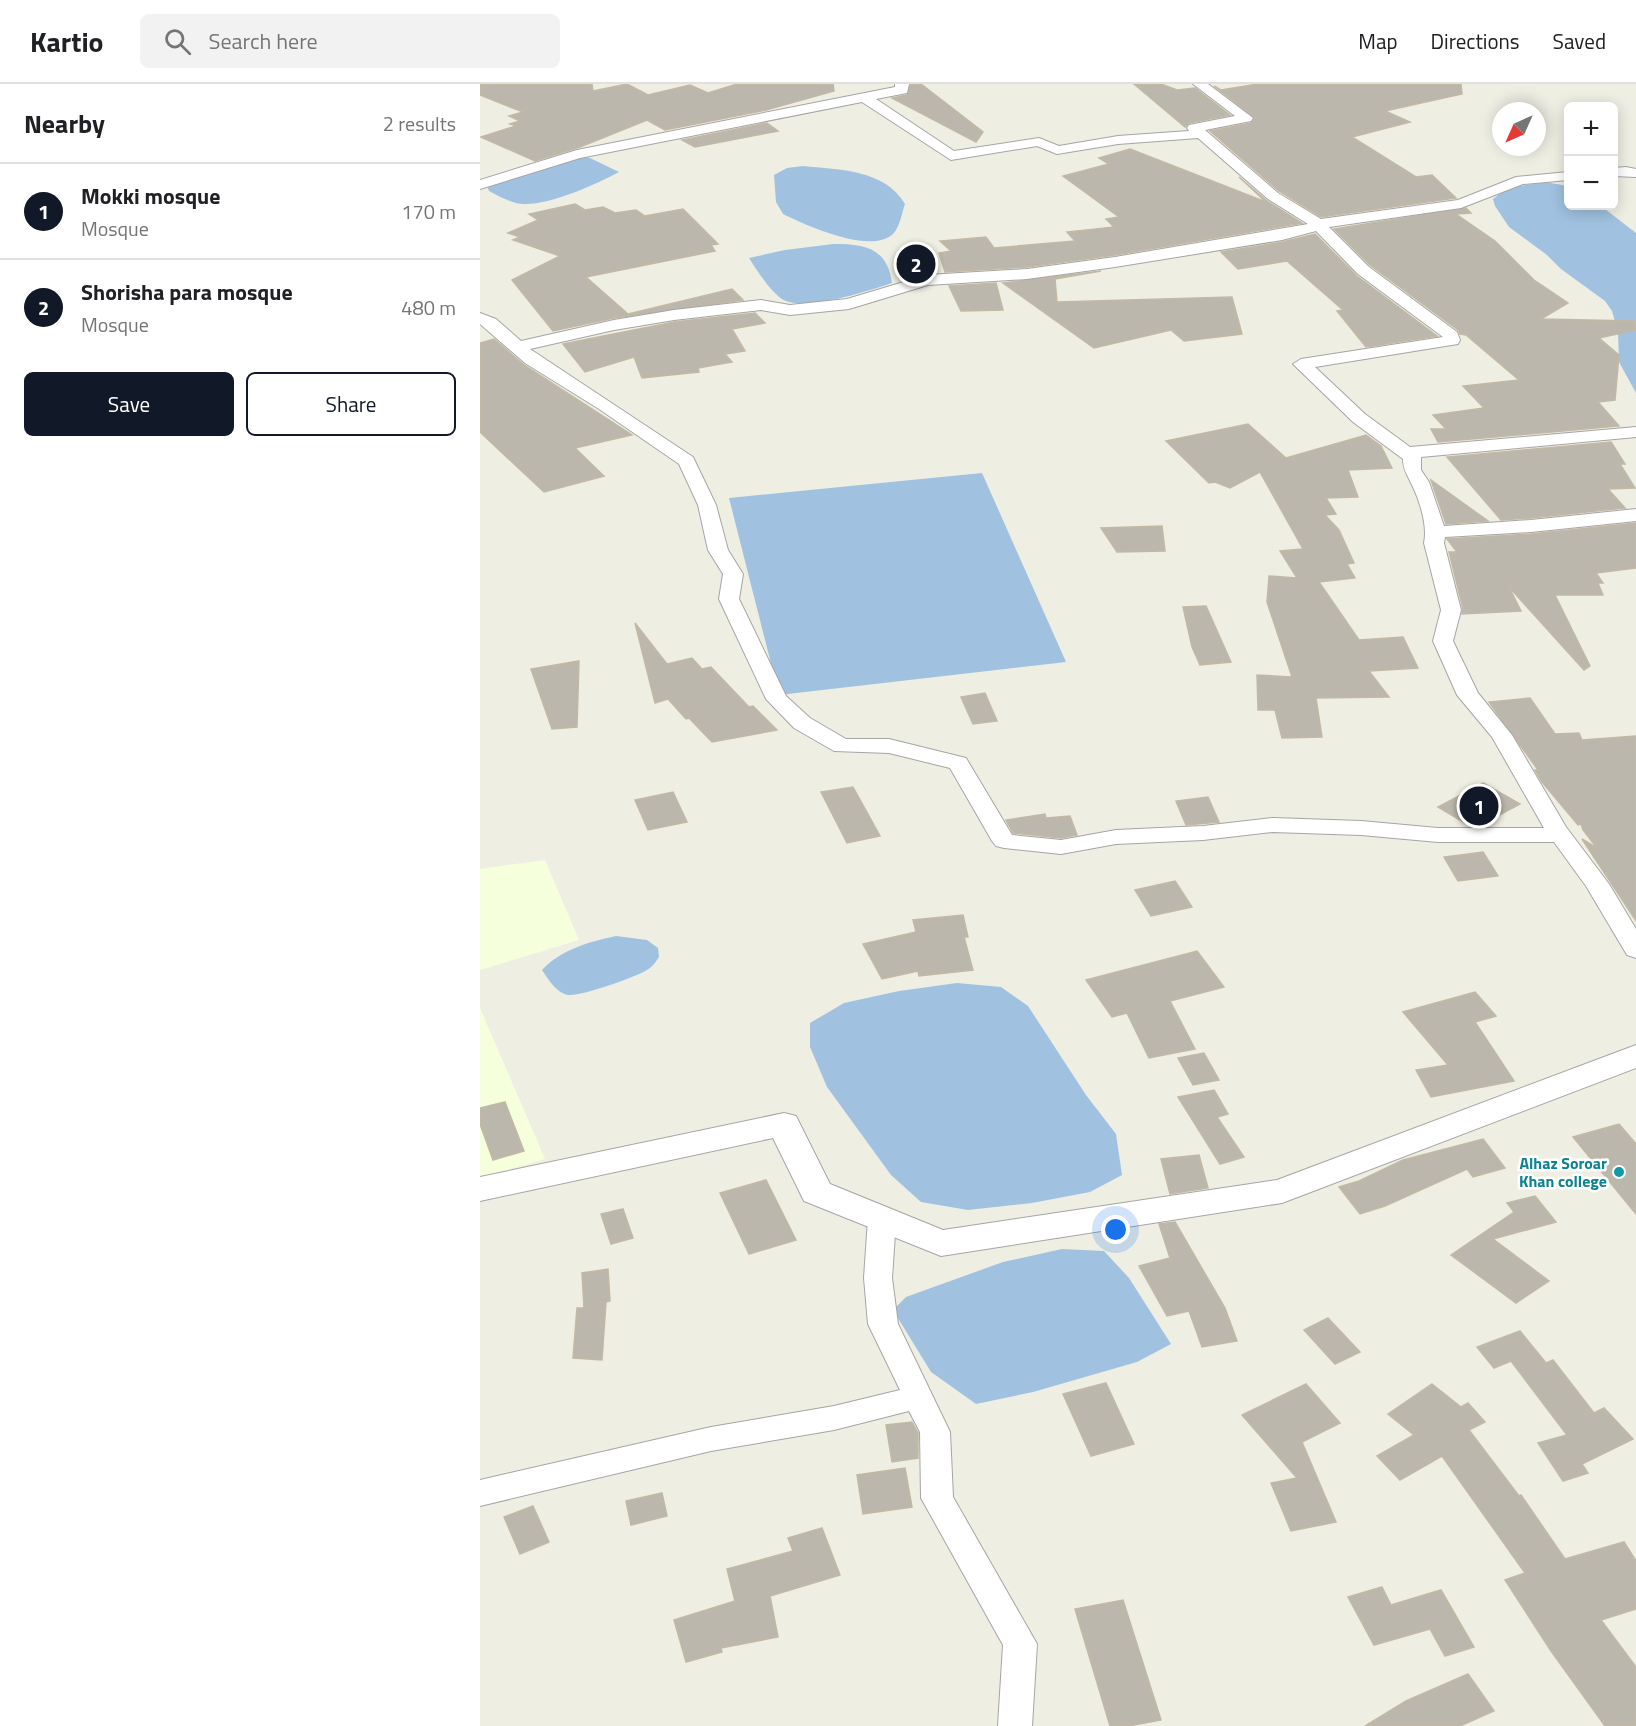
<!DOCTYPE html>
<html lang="en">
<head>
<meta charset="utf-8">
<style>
	body { margin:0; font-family:"Titillium Web",sans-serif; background:#f2f2f2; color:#202124 }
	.controls { position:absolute; right:18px; top:18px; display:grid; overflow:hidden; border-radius:9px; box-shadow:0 3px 15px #0003 }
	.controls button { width:54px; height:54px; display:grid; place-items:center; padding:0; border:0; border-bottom:2px solid #e0e0e0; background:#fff; color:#202124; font:30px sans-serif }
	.compass { position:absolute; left:1012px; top:18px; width:54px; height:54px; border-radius:50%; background:#fff; box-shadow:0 3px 15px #0003; rotate:225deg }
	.you { position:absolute; left:636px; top:1146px; width:21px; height:21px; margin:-15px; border:4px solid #fff; border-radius:50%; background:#1a73e8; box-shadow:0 0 0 9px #1a73e833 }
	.badge { display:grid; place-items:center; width:39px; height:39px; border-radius:50%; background:#111827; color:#fff; font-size:20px; font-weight:700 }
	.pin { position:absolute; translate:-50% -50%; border:3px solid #fff; box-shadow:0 2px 6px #0006 }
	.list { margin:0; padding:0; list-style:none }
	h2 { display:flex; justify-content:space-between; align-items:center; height:78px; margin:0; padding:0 24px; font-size:26px }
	h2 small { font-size:20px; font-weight:400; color:#757577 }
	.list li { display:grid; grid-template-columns:39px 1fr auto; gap:18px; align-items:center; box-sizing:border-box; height:96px; padding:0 24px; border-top:2px solid #e0e0e0 }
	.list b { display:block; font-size:22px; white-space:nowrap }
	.list p { margin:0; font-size:20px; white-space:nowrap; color:#757577 }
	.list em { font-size:20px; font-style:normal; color:#757577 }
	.actions { display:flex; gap:12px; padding:18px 24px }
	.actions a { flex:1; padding:14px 0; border:2px solid #111827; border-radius:9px; text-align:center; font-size:21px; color:#111827 }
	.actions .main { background:#111827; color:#fff }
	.icon { flex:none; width:33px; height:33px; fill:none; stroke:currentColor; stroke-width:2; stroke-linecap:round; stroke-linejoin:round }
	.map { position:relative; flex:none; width:1156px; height:1642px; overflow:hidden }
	header { display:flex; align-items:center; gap:36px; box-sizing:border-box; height:84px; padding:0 30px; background:#fff; border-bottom:2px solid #e0e0e0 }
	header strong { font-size:28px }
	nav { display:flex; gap:33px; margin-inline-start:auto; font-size:21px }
	.search { width:420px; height:54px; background:#f2f2f2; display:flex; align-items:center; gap:15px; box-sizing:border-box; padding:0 21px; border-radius:9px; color:#757577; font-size:22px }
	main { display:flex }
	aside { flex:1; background:#fff }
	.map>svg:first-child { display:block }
</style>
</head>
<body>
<header>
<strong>Kartio</strong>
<div class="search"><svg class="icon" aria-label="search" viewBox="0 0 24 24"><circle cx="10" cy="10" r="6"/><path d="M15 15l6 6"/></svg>Search here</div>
<nav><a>Map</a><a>Directions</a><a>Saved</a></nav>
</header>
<main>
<aside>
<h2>Nearby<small>2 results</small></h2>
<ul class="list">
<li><span class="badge">1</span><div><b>Mokki mosque</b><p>Mosque</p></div><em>170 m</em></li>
<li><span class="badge">2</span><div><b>Shorisha para mosque</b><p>Mosque</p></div><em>480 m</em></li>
</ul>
<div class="actions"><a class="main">Save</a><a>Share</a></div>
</aside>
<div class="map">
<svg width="1156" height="1642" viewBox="0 0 1156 1642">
	<rect width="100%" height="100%" fill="#efeee3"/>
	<g fill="#f6ffdc">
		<path d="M65 776 99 856 0 886V785Z"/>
		<path d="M0 924 65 1075 0 1094Z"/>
	</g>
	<g fill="#a0c2e0">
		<path d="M97 72 110 74 139 88C117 100 70 121 44 120 32 120 19 112 9 107L7 102Z"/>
		<path d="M323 82C360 86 404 85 425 120 422 128 420 143 413 150 391 171 325 141 303 130L296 118 294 91 307 84Z"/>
		<path d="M1065 98 1088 102V122H1121L1156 149V309L1139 278 1138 248 1132 227 1125 217 1081 185 1067 171 1029 143 1015 122 1013 115 1027 104Z"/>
		<path d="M353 160C384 160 407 163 412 199 389 207 328 226 306 217 293 212 276 185 269 174L305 166Z"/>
		<path d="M502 389 586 578 299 611 249 414Z"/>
		<path d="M136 852 167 856 178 864 179 873C176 877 174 881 170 884 160 892 102 912 89 911 77 910 68 895 62 886 82 865 109 858 136 852Z"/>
		<path d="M477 899 521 903 548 922 606 1011 636 1050 642 1091 610 1108 552 1119 488 1126 441 1118 411 1091 347 1003 330 963V939L364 919 419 907Z"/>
		<path d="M582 1165 624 1167 649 1194 691 1260 657 1278 553 1308 496 1320 451 1288 413 1226 426 1213 523 1178Z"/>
	</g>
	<g fill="#bcb7ac" stroke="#c2b9a4" stroke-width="1.5">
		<path d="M0 0H112L113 7 147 0 168 11 210 1 228 9 257 0H353L354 7 286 26 185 46 167 36 100 63 55 77 1 53 36 42 30 40 40 37 29 32 43 28 0 11Z"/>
		<path d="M431 0H441L503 48 496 58 412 14 427 11Z"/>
		<path d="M654 0H681L697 6 715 4 750 31 709 39 705 43Z"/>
		<path d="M778 0H981L982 10 905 27 930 38 872 53 936 93 952 91 976 114 841 133 799 107 730 47 771 39 775 34 734 2 741 6Z"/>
		<path d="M287 39 298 47 215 63 202 56Z"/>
		<path d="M650 65 786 118 759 93 787 117 822 139 635 171 547 183 465 188 459 169 471 167 460 157 506 153 514 164 595 157 587 148 634 143 626 135 639 133 583 92 629 80 619 74Z"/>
		<path d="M95 120 105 126 123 123 135 129 156 126 165 132 203 125 238 160 231 161 235 167 106 193 148 230 252 205 263 216 134 234 73 247 32 196 80 172 33 156 40 153 28 149 58 136 49 130Z"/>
		<path d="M986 124 991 129 976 130 1015 157 1054 196 1088 219 1061 235 1156 237V246L1119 254 1139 271 1135 316 1118 318 1139 342 958 358 951 345H966L953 331 1004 324 983 302 1039 296 986 251 980 250 978 246 890 181 854 145Z"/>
		<path d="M835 150 877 192 957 252 886 263 857 227 863 226 807 177 758 185 741 168 802 158Z"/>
		<path d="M621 187 575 195 577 218 752 213 762 250 704 257 691 246 614 264 523 199Z"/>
		<path d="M516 199 523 226 481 227 469 202Z"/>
		<path d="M275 229 285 239 252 245 265 267 245 270 252 278 218 284 219 288 162 294 154 273 105 288 83 260 194 238Z"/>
		<path d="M14 255 44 281 152 351 95 364 124 392 64 408 0 348V259Z"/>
		<path d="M768 340 806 374 886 351 901 362 912 384 868 386 878 413 846 414 856 430 845 431 859 446 874 479 867 480 875 494 839 498 879 556 923 553 938 584 889 587 909 613 836 614 842 653 802 654 795 626H778L777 591 812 593 787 518 789 492 817 494 800 467 823 465 780 388 750 404 735 398 729 399 686 357Z"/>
		<path d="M1131 358 1145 380H1140L1155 404 1128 405 1145 424 1051 434 1021 436 967 373Z"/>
		<path d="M951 396 1008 437 966 440Z"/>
		<path d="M1156 439V484L1116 489 1123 499H1118L1123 511H1075L1110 582 1104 586 1029 503 1041 527 982 530 983 525 969 468H977L967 455 1051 450Z"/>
		<path d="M682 442 685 467 637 468 621 444Z"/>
		<path d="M726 522 751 578 720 581 712 563 703 523Z"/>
		<path d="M155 539 187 580 212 574 222 585 231 583 269 623 273 622 297 646 232 658 209 634 206 635 188 615 175 619Z"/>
		<path d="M99 577 97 643 72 645 51 585Z"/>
		<path d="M505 609 517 637 493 640 481 613Z"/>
		<path d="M1050 614 1075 650 1099 649 1102 656 1156 652V837L1102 755 1117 764 1103 746 1101 740 1098 741 1062 698 1055 686H1058L1009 618Z"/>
		<path d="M1003 699 1040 720 999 742H990L958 723Z"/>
		<path d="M373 703 400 752 367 759 341 708Z"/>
		<path d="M193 708 207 738 168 746 155 716Z"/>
		<path d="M728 713 739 738 706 741 696 717Z"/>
		<path d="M565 730 566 734 590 732 597 751 581 754 533 749 526 736Z"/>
		<path d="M1003 768 1018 792 978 797 964 773Z"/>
		<path d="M695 797 712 823 671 832 655 806Z"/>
		<path d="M483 831 488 853H484L493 886 439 892 438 887 402 895 383 860 436 848 433 836Z"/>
		<path d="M717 867 744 903 690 917 715 965 669 974 647 929 632 933 606 896Z"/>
		<path d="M995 908 1016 932 995 938 1034 997 951 1013 936 986 968 981 923 928Z"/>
		<path d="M724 969 739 996 713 1001 698 974Z"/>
		<path d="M734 1006 748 1030 737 1033 764 1073 740 1080 698 1013Z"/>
		<path d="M25 1018 44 1067 13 1076 0 1040V1024Z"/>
		<path d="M1139 1040 1156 1060V1130L1093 1053Z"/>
		<path d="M1003 1055 1025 1084 993 1093 987 1085 905 1122 880 1130 859 1103 879 1097 923 1076Z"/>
		<path d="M719 1071 728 1104 690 1110 681 1075Z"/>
		<path d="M286 1096 316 1156 269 1170 240 1109Z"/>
		<path d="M1055 1112 1076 1138 1013 1155 1069 1197 1036 1219 971 1171 1034 1128 1027 1119Z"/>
		<path d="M143 1125 153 1154 131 1160 121 1130Z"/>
		<path d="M695 1138 745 1224 757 1257 722 1263 709 1227 687 1232 659 1182 690 1174 679 1140Z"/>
		<path d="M128 1185 130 1217 126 1218 122 1276 93 1274 97 1224H104L102 1189Z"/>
		<path d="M848 1234 880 1268 855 1280 824 1246Z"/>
		<path d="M1040 1247 1066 1279 1073 1276 1114 1329 1124 1324 1153 1355 1102 1380 1108 1389 1083 1397 1058 1359 1087 1351 1031 1277 1014 1284 997 1263Z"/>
		<path d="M626 1299 654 1360 611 1372 583 1310Z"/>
		<path d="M826 1300 860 1339 822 1358 856 1438 811 1447 791 1399 817 1394 762 1331Z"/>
		<path d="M952 1300 981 1323 988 1319 1005 1338 989 1346 1039 1412 1041 1411 1085 1475 1144 1458 1156 1477V1525L1121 1536 1156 1583V1642H1125L1071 1567 1025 1496 1045 1489 962 1372 920 1396 897 1372 934 1351 908 1330Z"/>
		<path d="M432 1338 438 1349V1374L412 1378 406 1341Z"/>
		<path d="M425 1384 432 1423 383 1430 377 1391Z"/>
		<path d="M182 1409 187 1432 151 1441 146 1417Z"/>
		<path d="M53 1422 69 1458 40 1470 24 1433Z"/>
		<path d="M342 1444 360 1491 290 1512 298 1553 241 1564 242 1568 206 1578 194 1536 255 1517 247 1485 313 1467 308 1454Z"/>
		<path d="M902 1503 911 1521 961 1506 994 1563 965 1572 950 1545 894 1561 868 1513Z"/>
		<path d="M643 1516 681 1636 649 1642H630L595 1525Z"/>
		<path d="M988 1590 1014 1627 980 1642H885L926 1617Z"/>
	</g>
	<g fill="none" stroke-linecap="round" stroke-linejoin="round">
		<g stroke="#a5a5a5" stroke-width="2">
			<g id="minor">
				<path d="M415 0H429L427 9 396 15 474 67 559 54 579 62 638 52 709 47 707 44 709 41 755 32 713 0H728L773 34 771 37 725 46 798 109 841 135 978 116 1036 93 1088 88V96L1043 100 981 124 849 143 889 183 977 248 980 256 978 260 835 283 885 330 930 363 1156 343V353L941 373V386L949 398 964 442 1051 436 1156 425V437L1051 448 965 453 964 459 981 526 973 557 998 609 1032 651 1086 743 1129 800 1156 845V874L1147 871 1106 802 1074 758H958L881 751 793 748 723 756 636 760 581 770 524 764 516 762 512 757 470 684 409 669 354 667 314 644 286 615 239 515 243 490 228 466 218 421 199 380 119 325 45 279 0 240V229L16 235 41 257 134 236 194 226 281 216 310 221 367 215 447 191 547 185 635 173 828 140 788 115 718 54 638 60 577 70 557 62 471 76 382 18 100 74 0 105V96L97 66 415 3ZM836 147 878 190 963 253 821 275 813 280 873 338 923 375C923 385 926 388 930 397 939 414 948 441 944 459L961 526 953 557 977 611 1012 653 1064 744H958L881 737 793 734 723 742 636 746 581 756 532 751 486 674 409 655H366L330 634 306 612 259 515 263 490 248 466 236 421 213 373 50 265 134 246 194 236 281 226 310 231 369 225 448 201 547 195 635 183 802 156Z"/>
				<path d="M1146 83 1156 85V93L1134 92V84Z"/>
				<path d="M402 1125 412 1128 416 1135 412 1194 418 1240 470 1348 473 1413 557 1560 552 1642H518L523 1561 441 1414 440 1348 429 1327 354 1346 231 1367 0 1422V1396L231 1343 354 1322 420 1306 388 1240 384 1194 388 1135 392 1128Z"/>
			</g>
		</g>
		<g stroke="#a5a5a5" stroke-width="2">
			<path id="tertiary" d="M1156 961V984L802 1119 461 1172 324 1117 293 1054 0 1117V1093L304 1029 316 1032 350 1100 463 1146 797 1096Z"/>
		</g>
		<use href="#minor" fill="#fff" fill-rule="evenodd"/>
		<use href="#tertiary" fill="#fff" fill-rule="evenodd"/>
	</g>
	<circle fill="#0f9aa8" stroke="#fff" stroke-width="2" cx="1139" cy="1088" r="6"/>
	<g text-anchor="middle" stroke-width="5" stroke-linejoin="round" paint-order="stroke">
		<g font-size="16" font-weight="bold" fill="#0d838f" stroke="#fff" text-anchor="end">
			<text x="1127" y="1085">Alhaz Soroar<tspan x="1127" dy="18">Khan college</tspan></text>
		</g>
	</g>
</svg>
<div class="controls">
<button>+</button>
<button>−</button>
</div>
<svg class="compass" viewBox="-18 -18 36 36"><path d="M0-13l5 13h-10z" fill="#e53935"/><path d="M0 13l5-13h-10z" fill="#757577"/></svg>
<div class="you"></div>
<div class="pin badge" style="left:999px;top:722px">1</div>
<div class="pin badge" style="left:436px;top:180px">2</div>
</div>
</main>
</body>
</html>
